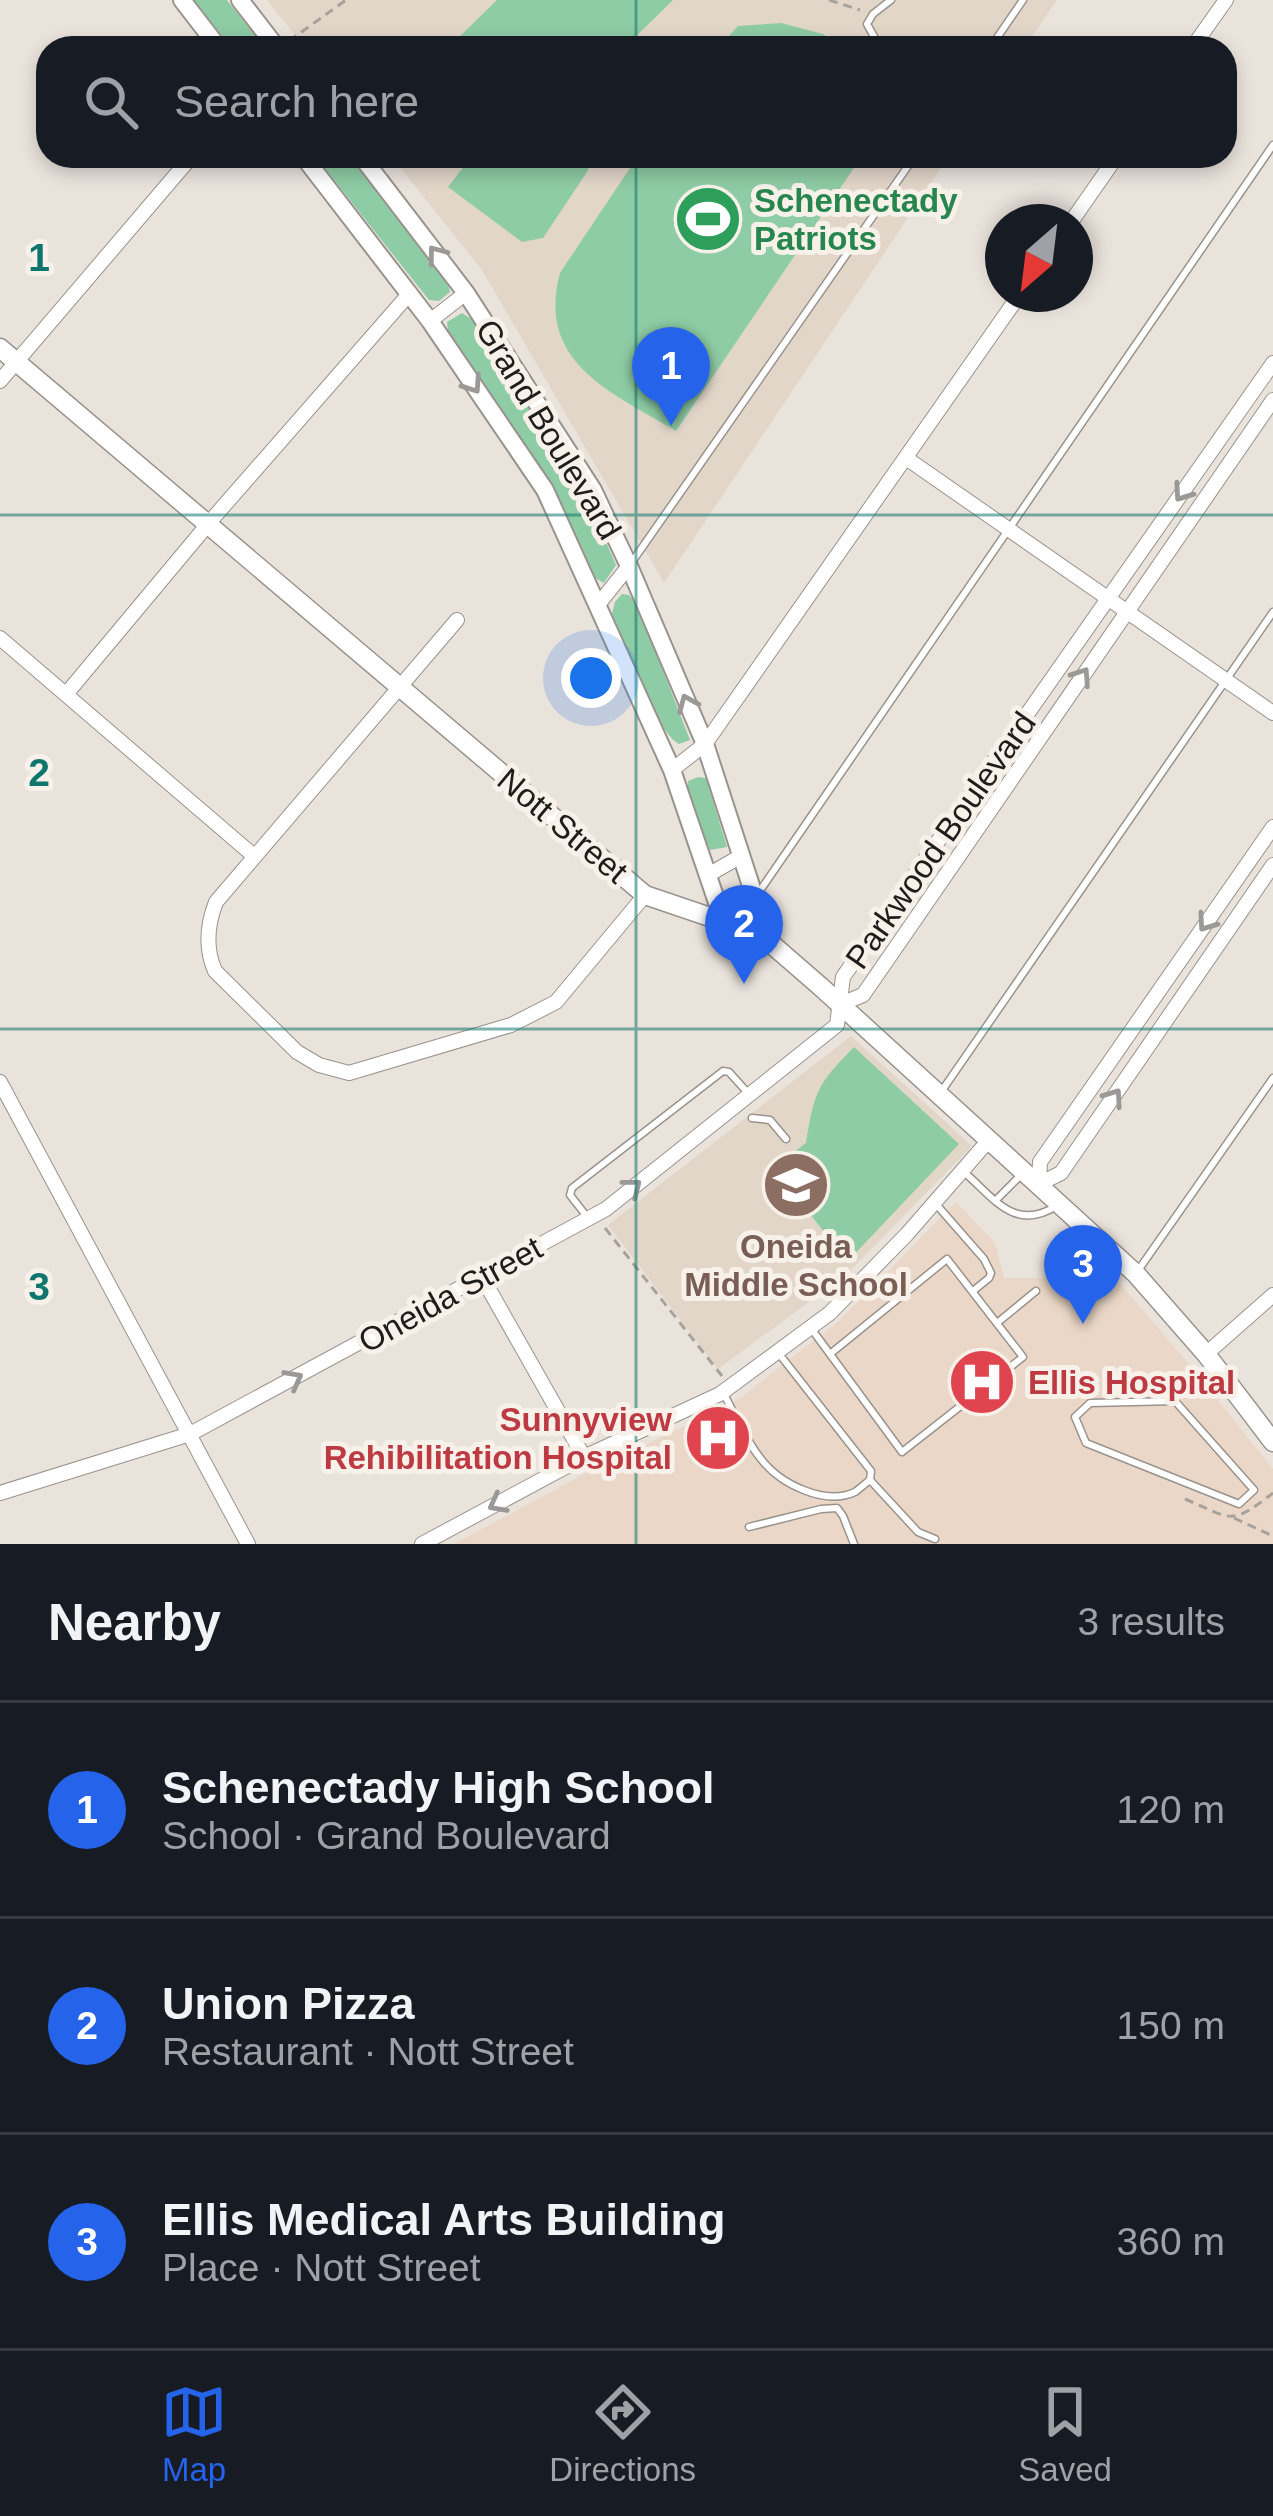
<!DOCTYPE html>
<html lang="en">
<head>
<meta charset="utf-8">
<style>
	body { margin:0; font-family:Arial,sans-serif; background:#20242c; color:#f1f3f6 }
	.compass { position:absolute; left:985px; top:204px; width:108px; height:108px; border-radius:50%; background:#171b24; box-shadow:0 6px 18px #0003; rotate:208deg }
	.you { position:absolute; left:591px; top:678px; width:42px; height:42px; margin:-30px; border:9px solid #fff; border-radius:50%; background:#1a73e8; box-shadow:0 0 0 18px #1a73e833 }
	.badge { display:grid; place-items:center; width:78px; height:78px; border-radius:50%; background:#2563eb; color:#fff; font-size:39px; font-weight:700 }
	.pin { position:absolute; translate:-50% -99px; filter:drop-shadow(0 3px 6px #0008) }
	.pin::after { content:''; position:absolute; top:63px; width:42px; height:36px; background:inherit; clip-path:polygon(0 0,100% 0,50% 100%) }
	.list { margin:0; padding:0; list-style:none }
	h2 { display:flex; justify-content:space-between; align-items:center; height:156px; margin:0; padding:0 48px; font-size:51px }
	h2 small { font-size:39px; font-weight:400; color:#9ea1a6 }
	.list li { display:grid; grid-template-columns:78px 1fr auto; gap:36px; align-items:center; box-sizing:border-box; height:216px; padding:0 48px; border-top:3px solid #363941 }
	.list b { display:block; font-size:45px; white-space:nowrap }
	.list p { margin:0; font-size:39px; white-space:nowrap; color:#9ea1a6 }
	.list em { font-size:39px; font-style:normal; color:#9ea1a6 }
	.icon { flex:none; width:66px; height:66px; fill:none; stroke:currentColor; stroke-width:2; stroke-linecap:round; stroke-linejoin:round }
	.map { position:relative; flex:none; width:1273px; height:1544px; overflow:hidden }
	.search { position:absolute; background:#171b24; box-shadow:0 6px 18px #0003; left:36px; right:36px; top:36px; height:132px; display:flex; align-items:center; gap:30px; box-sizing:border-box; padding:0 42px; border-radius:36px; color:#9ea1a6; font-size:45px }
	.sheet { height:804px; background:#171b24 }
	nav { display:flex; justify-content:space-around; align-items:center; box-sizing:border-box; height:168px; border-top:3px solid #363941; background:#171b24; font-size:33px; color:#9ea1a6 }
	nav a { display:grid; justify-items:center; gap:6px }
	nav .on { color:#2563eb }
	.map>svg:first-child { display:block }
</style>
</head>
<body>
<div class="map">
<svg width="1273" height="1544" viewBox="0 0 1273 1544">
	<rect width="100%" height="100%" fill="#eae3dc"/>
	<g fill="#e2d6c9">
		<path d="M267 0H1057L1024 48H305Z"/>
		<path d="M391 156H949L664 583 482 270Z"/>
		<path d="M851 1036 972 1146 847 1274 718 1369 608 1225Z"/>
	</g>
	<path fill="#ead7c7" d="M956 1202 995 1243 1004 1278H1044L1083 1240 1194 1370 1273 1469V1544H454L590 1471 727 1406 744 1395 838 1322Z"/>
	<g fill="#8ecca5">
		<path d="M192 0H227L256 37 260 48H233Z"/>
		<path d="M497 0H673L624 48H456L452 44Z"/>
		<path d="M781 23 823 34 842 48H718L738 26Z"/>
		<path d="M315 156H349L448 284 450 292 439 301 429 300Z"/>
		<path d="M472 156H572L589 169 543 238 522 242 448 187Z"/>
		<path d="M638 156H862L676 431C611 392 536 363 560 273Z"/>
		<path d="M462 313 473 320C526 400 579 476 616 565L604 583 590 575 546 480 448 331 447 322Z"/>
		<path d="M622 594 629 595 637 604 690 740 679 744C655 731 625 643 612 614L615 602Z"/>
		<path d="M698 777 706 778 727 847 710 850 687 794 688 781Z"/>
		<path d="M854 1047 959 1144 847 1262 774 1167 806 1143C815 1090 817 1085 854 1047Z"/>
	</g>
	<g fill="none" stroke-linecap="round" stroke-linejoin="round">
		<g stroke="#99938d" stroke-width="9">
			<g id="service">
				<path d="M886 48 877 42 867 24 873 14 891 0"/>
				<path d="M990 48 1023 0"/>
				<path d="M632 562 915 156"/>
				<path d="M757 895 1273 145"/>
				<path d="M941 1092 1273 612"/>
				<path d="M752 1118 770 1120 786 1139"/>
				<path d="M964 1172C995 1199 1015 1233 1058 1205"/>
				<path d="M996 1200 1023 1173"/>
				<path d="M935 1203 984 1259 991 1273 989 1278 973 1291"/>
				<path d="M588 1218 570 1195 572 1188 723 1071 729 1072 747 1092"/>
				<path d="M1137 1272 1273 1078"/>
				<path d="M997 1323 1036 1291"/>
				<path d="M813 1331 902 1452 1023 1357 947 1259 830 1354"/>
				<path d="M723 1392C735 1415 745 1439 761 1459 780 1484 825 1506 855 1492 858 1490 867 1482 870 1480L871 1471 780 1355"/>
				<path d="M1175 1401 1254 1490 1239 1504 1086 1443 1075 1417 1090 1403Z"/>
				<path d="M870 1480 918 1532 935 1539"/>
				<path d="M749 1527 821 1509 837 1508 843 1516 854 1544"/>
			</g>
		</g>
		<g stroke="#99938d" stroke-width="16">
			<g id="minor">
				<path d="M1192 48 1226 0"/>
				<path d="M1071 222 1117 156"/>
				<path d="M430 321 466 293"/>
				<path d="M0 381 192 156"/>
				<path d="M906 458 1273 713"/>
				<path d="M597 606 629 566"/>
				<path d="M457 620 216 902C207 925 205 948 215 971L297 1052 319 1065 349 1073 511 1025 556 1002 645 895"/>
				<path d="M0 638 254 856"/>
				<path d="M67 693 214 517 410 293"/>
				<path d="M672 770 705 744 1020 294"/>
				<path d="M1273 827 1040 1162 1039 1184 1061 1173 1273 865"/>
				<path d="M708 875 741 856"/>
				<path d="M841 1004 863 995 1273 400"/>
				<path d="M0 1082 248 1544"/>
				<path d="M482 1277 584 1457"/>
				<path d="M1206 1354 1273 1295"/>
				<path d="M0 1493 190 1434 606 1209 837 1025 843 977 1273 363"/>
				<path d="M422 1544 584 1457 720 1394 830 1313 907 1234 989 1140"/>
			</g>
		</g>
		<g stroke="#99938d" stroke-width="20">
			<g id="tertiary">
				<path d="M182 0 219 48"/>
				<path d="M240 0 277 48"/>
				<path d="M303 156 430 321 545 490 672 770 723 920"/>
				<path d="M361 156 466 293 593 490 629 566 705 744 755 898 760 934"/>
			</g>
		</g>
		<g stroke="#99938d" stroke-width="21">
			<path id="secondary" d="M0 348 645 895 760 934 821 987 1136 1274 1206 1354 1273 1442"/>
		</g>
		<g stroke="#a8a29d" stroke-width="3" stroke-dasharray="9 6" stroke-linecap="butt">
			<path d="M829 0 860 10"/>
			<path d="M289 41 346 0"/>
			<path d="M605 1228 722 1376"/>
			<path d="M1185 1499C1233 1519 1229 1527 1273 1493"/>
			<path d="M1234 1518 1273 1536"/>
		</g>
		<use href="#service" stroke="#fff" stroke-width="6"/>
		<use href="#minor" stroke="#fff" stroke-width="14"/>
		<use href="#tertiary" stroke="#fff" stroke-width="16"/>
		<use href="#secondary" stroke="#fff" stroke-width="18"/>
	</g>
	<defs><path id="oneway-chevron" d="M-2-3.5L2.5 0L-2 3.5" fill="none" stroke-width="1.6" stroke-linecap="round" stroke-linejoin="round" transform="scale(3)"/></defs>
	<g stroke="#9a9998">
		<use href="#oneway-chevron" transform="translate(436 254) rotate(-127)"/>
		<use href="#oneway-chevron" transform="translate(473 385) rotate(56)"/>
		<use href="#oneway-chevron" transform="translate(1182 493) rotate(125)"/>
		<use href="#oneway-chevron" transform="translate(1082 676) rotate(-56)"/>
		<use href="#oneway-chevron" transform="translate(687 703) rotate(-113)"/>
		<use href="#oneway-chevron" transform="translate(1206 923) rotate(125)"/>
		<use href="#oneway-chevron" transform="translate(1114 1097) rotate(-55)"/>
		<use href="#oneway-chevron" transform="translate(633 1187) rotate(-38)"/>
		<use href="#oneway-chevron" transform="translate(294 1379) rotate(-28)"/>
		<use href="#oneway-chevron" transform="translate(497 1504) rotate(152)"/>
	</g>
	<path fill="none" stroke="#0f766e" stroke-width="3" stroke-opacity="0.55" d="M636 0V48M636 156V1544M0 515H1273M0 1029H1273"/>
	<defs>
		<g id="stadium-disc" transform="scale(3.45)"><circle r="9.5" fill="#2e9e5b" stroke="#f7f1ea"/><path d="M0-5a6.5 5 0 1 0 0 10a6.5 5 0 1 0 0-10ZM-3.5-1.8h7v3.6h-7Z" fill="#fff"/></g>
		<g id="school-disc" transform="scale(3.45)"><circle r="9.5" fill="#8d6e63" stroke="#f7f1ea"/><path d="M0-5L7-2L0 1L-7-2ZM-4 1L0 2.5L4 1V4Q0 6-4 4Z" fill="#fff"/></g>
		<g id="hospital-disc" transform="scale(3.45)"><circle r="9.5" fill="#e0444e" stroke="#f7f1ea"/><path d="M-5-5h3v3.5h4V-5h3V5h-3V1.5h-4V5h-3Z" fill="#fff"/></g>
	</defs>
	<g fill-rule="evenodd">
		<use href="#stadium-disc" x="708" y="219"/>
		<use href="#school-disc" x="796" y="1185"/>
		<use href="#hospital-disc" x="982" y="1382"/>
		<use href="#hospital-disc" x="718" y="1438"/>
	</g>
	<g text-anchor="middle" stroke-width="10" stroke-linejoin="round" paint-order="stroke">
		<g font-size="33" font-weight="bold" fill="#27864d" stroke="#f7f1ea" text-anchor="start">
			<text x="754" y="212">Schenectady<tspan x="754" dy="38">Patriots</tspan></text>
		</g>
		<g font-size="33" fill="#1f1d1b" stroke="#f7f1ea">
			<text transform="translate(549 429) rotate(59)" y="12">Grand Boulevard</text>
			<text transform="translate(563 825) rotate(40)" y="12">Nott Street</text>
			<text transform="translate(940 840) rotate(-55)" y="12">Parkwood Boulevard</text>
			<text transform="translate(450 1294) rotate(-29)" y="12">Oneida Street</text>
		</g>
		<g font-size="33" font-weight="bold" fill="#785e54" stroke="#f7f1ea">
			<text x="796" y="1258">Oneida<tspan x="796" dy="38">Middle School</tspan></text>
		</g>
		<g font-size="33" font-weight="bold" fill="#be3a42" stroke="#f7f1ea" text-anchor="start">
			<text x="1028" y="1394">Ellis Hospital</text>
			<text x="672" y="1431" text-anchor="end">Sunnyview<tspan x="672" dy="38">Rehibilitation Hospital</tspan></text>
		</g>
	</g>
	<g font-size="39" text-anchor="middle" font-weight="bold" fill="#0f766e" stroke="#f7f1ea" stroke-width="10" stroke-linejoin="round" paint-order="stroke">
		<text x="39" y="271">1</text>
		<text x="39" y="786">2</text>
		<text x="39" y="1300">3</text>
	</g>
</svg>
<svg class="compass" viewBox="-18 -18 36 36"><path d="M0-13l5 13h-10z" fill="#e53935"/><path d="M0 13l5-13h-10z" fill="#9ea1a6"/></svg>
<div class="you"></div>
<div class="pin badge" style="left:671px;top:426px">1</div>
<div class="pin badge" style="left:744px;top:984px">2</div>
<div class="pin badge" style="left:1083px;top:1324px">3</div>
<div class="search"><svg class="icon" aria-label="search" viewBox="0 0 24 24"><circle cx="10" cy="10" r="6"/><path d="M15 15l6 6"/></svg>Search here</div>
</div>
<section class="sheet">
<h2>Nearby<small>3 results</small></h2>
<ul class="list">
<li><span class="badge">1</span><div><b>Schenectady High School</b><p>School · Grand Boulevard</p></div><em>120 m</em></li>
<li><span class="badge">2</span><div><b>Union Pizza</b><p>Restaurant · Nott Street</p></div><em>150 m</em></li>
<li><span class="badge">3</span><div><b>Ellis Medical Arts Building</b><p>Place · Nott Street</p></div><em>360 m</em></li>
</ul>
</section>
<nav>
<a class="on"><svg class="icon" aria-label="map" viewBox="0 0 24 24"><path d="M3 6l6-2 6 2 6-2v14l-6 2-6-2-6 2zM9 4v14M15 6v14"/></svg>Map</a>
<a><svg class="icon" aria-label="directions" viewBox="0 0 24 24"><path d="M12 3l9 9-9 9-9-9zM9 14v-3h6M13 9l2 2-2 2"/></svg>Directions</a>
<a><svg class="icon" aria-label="saved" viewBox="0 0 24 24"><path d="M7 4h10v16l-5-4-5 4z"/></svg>Saved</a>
</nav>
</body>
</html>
